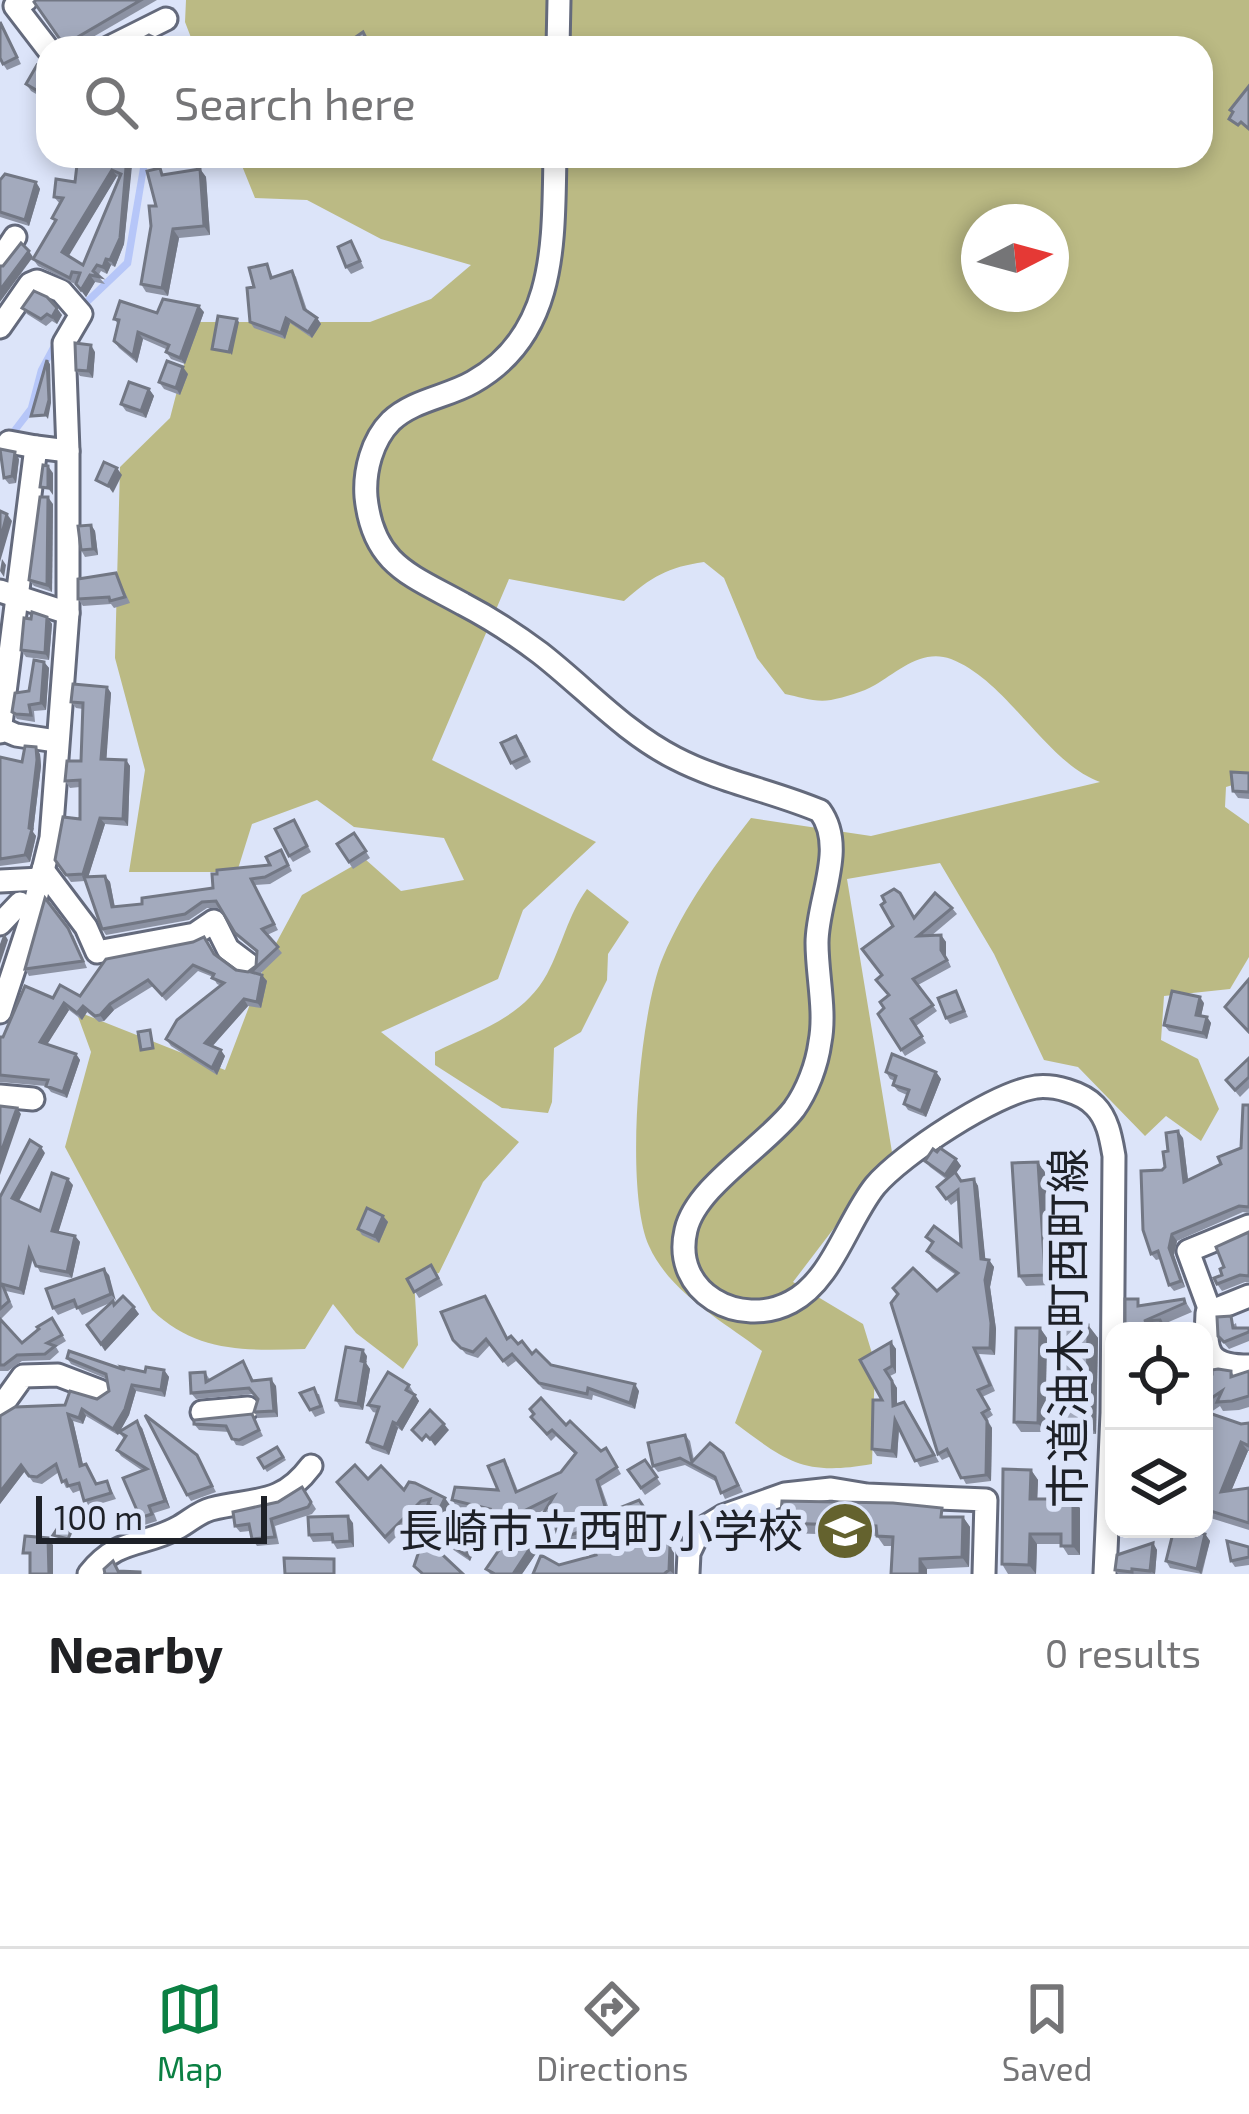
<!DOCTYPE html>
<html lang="en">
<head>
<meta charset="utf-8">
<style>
	body { margin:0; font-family:"Exo 2","Noto Sans JP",sans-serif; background:#f6f6f6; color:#202124 }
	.controls { position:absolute; right:36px; bottom:36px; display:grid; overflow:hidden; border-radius:24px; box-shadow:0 6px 18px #0003 }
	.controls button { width:108px; height:108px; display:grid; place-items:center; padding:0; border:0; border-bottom:3px solid #e0e0e0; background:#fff; color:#202124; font:60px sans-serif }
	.compass { position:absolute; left:961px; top:204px; width:108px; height:108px; border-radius:50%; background:#fff; box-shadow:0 6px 18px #0003; rotate:84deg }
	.scale { position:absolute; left:36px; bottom:30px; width:231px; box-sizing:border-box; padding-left:12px; border:6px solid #1e2128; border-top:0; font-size:33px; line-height:42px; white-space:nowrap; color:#1e2128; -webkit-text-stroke:9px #dce4f9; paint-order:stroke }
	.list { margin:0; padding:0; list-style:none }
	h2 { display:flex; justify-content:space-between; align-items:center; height:156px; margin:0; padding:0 48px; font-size:51px }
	h2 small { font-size:39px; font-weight:400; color:#757577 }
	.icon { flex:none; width:66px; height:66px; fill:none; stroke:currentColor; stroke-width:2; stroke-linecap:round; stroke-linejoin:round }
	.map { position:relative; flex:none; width:1249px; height:1574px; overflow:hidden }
	.search { position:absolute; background:#fff; box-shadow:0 6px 18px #0003; left:36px; right:36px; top:36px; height:132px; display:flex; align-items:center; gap:30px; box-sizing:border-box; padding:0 42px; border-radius:36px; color:#757577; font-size:45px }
	.sheet { height:372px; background:#fff }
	nav { display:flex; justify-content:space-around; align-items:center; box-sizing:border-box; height:168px; border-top:3px solid #e0e0e0; background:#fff; font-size:33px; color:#757577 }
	nav a { display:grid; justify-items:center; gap:6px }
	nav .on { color:#0b8043 }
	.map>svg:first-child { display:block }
</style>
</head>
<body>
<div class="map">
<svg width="1249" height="1574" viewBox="0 0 1249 1574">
	<rect width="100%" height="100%" fill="#dce4f9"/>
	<g fill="#bbba84" fill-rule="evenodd">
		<path d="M186 0H1249V780L1226 787 1225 807 1249 824V957L1230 989 1164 996 1161 1040 1198 1059 1219 1109 1201 1141 1166 1116 1145 1136 1078 1067 1044 1060 994 954 940 863 847 879 892 1152 793 1282 863 1324 875 1363 872 1464C804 1476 787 1462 735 1423L762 1351C723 1321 670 1293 649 1246 624 1190 639 1013 663 957 685 905 717 862 751 818L871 836 1100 782C1045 762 1008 681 951 659 922 648 897 672 875 685 863 692 845 697 831 700 816 703 800 697 785 694L757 658 724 578 704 562C668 567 651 577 624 601L509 579 432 760 596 842 523 910 498 979 381 1032 519 1142 483 1182 439 1273 414 1280 418 1345 403 1369 356 1333 333 1304 305 1349C248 1351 196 1353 152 1310L65 1147 91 1052 76 1011 225 1070 266 962 302 895 365 859 401 891 464 880 444 838 354 827 317 800 252 824 237 872H129L145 770 115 658 120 467 170 418 195 322H370L431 299 471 265 381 239 307 200 255 198 238 156H1201V48H195L185 22ZM979 222H1051V294H979Z"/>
		<path d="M587 889 629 922 608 954 607 980 581 1032 554 1048 552 1102 548 1113 502 1108 435 1065V1052C477 1031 523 1018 547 974 562 946 568 915 587 889Z"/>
	</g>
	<path fill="#b6c6f8" d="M142 156H149L131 265 72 321 44 372 35 410 0 455V444L28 407 38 369 66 317 124 261Z"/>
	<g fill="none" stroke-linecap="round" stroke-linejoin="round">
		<g stroke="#646a7c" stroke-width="27">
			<g id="minor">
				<path d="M26 0 15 6 48 49"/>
				<path d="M108 48 166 19"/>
				<path d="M558 48 559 0"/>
				<path d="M555 156C553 240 558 334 473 382 447 397 413 400 391 421 372 440 364 471 366 497 373 565 411 575 463 604 490 618 516 635 540 653 585 688 624 732 675 758 721 782 773 791 820 811 847 848 817 900 817 943 817 975 826 1011 820 1042 817 1065 807 1091 794 1109 766 1146 696 1186 686 1230 671 1293 740 1329 791 1302 832 1281 847 1221 875 1186 902 1154 995 1093 1036 1087 1054 1085 1082 1092 1095 1106 1108 1119 1111 1139 1114 1156L1112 1413 1105 1574"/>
				<path d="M0 260 15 237"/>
				<path d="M0 327 30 284 37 281 61 291 81 314 64 343 68 451V613L51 838 32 915 0 1012"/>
				<path d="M9 442 36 447"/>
				<path d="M0 591 68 613"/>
				<path d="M0 728 16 735 56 741"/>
				<path d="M0 732 36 447 68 451"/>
				<path d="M43 870 86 927 97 952 195 934 214 921 228 949 248 964"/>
				<path d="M0 881 41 879"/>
				<path d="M0 924 20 903 32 915"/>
				<path d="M0 1096 33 1099"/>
				<path d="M1249 1296 1207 1313C1205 1351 1206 1366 1249 1366"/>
				<path d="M1210 1311 1188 1251 1249 1226"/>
				<path d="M0 1408 23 1376 58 1375 100 1391"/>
				<path d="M202 1412 248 1408"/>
				<path d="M89 1574C118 1537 143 1547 179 1527 190 1521 199 1512 211 1509 255 1498 281 1506 311 1466"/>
				<path d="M688 1574 689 1553 700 1530 723 1516 785 1494 831 1489 867 1495 986 1500 984 1574"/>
			</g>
		</g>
		<use href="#minor" stroke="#fff" stroke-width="21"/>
	</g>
	<g fill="#8c92a3" fill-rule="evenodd">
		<path d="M36 0H157L74 48H66L34 2Z"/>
		<path d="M1 22 21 64 7 70 3 64Z"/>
		<path d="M48 71V101L31 91 26 84Z"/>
		<path d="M78 156H129L132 160 124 244 115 267 111 265 107 274 101 271 98 276 105 284 95 282 86 297 76 284 78 278 75 284 38 266 33 259 55 222 52 218 60 204 54 197 75 182ZM117 176 119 178 83 265 68 256Z"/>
		<path d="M200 169 206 177 210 235 179 238 168 296 146 292 141 284 156 206 165 174Z"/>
		<path d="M0 180 36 182 40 189 29 226 0 217Z"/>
		<path d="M351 241 364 268 351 274 346 267Z"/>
		<path d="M267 264 273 277 292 271 296 277 307 310 317 318 321 324 312 338 290 323 285 339 254 328 250 322 254 287Z"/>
		<path d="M22 308 62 315 57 324 52 321 46 326 27 314Z"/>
		<path d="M204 312 185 364 171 359 166 352 168 350 143 339 137 363 119 348 114 341 118 324 114 319 157 313Z"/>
		<path d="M95 352 93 378 80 376 76 370Z"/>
		<path d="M188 374 180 395 164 389 159 382Z"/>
		<path d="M149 389 154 396 146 418 126 411 121 404Z"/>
		<path d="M19 459 16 483 9 484 4 478Z"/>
		<path d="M53 504 52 592 34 586 29 580Z"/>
		<path d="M91 525 95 531 98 555 85 557 81 550Z"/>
		<path d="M116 573 130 603 114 608 111 604 83 606 78 599Z"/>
		<path d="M47 617 52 624 49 660 26 657 21 650 31 619Z"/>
		<path d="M44 662 49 668 46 710 34 711 35 722 17 719 12 712 29 691Z"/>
		<path d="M107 687 111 693 106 759 126 760 130 766 128 826 105 824 88 877 105 876 110 882 115 907 142 904 213 888 270 865 281 850 292 871 270 884 255 885 278 930 267 935 282 953 260 974 267 981 261 1008 248 1006 212 1046 225 1056 217 1075 171 1046 166 1039 221 986 217 984 213 977 198 971 166 1001 153 986 114 1010 104 1021 99 1022 87 1012 82 1020 69 1010 47 1044 76 1054 80 1060 67 1098 51 1092 46 1086 0 1082V1037H3L53 998 80 996 215 955 236 970 248 972 256 966 257 953 240 939 220 908H207L189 920 106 935 102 929 85 881 71 882 55 860 80 819V787L70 788 65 781 81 761 83 709 76 708 71 702Z"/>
		<path d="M521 742 531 762 516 770 511 763Z"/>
		<path d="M40 754 41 766 33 832 36 836 30 862 0 866V757L22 762Z"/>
		<path d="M1249 773V799L1238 798 1233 791Z"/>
		<path d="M294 820 311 852 293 862 289 856Z"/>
		<path d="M354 833 370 858 353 869 337 844Z"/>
		<path d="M952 908 957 914 931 936 941 935 946 942V957L951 967 918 985 937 1011 916 1026 926 1043 905 1056 878 1014 884 1008 888 996 881 976 915 918Z"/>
		<path d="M73 935 87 968 29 976 25 969Z"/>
		<path d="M956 991 968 1017 950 1024 946 1018Z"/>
		<path d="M1204 1003 1201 1016 1207 1017 1211 1023 1207 1039 1169 1031 1164 1025Z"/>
		<path d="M1249 1058V1088L1240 1097 1226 1080Z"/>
		<path d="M886 1072H936L941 1079 926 1117 908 1110 904 1104 907 1095 898 1091 893 1085 895 1081 890 1079Z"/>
		<path d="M1249 1105V1213L1243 1212 1177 1241 1174 1255 1185 1287 1174 1291 1169 1285 1160 1259 1156 1260 1151 1254 1162 1170 1165 1167 1168 1151 1183 1138 1188 1180 1221 1164 1241 1148Z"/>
		<path d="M45 1153 19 1201 40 1211 73 1185 58 1232 75 1236 80 1242 72 1278 40 1272 33 1258 24 1295 6 1291 13 1307 1 1319 22 1343 52 1318 66 1341 56 1347 59 1352 50 1360 22 1361 8 1371H0V1197Z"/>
		<path d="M956 1159 961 1166 956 1173 961 1181 974 1179 978 1186 985 1259 989 1260 994 1267 990 1287 996 1329 995 1355 979 1354 995 1391 982 1397 993 1415 987 1419 992 1428 991 1481 966 1484 951 1456 942 1460 938 1454 897 1295 893 1288 937 1291 956 1275 932 1258 927 1251 932 1244 926 1237 961 1246 959 1199 951 1205 937 1187 946 1179 930 1167 925 1161Z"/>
		<path d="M1045 1172 1052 1285 1026 1286 1019 1276Z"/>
		<path d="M383 1216 388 1222 379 1243 362 1235 358 1229Z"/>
		<path d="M1249 1232V1282H1245L1222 1291 1217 1284 1224 1267Z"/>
		<path d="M436 1272 443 1285 419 1298 407 1279Z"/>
		<path d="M109 1275 115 1304 139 1314 105 1351 87 1325 110 1303 82 1315 77 1307 58 1315 53 1308Z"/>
		<path d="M485 1296 508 1339 551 1365 639 1391 635 1409 593 1395 592 1400 543 1389 516 1361 508 1367 490 1345 478 1358 466 1354 453 1340Z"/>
		<path d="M1184 1299 1192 1312 1164 1324 1167 1331H1125L1143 1306Z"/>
		<path d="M1236 1323 1237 1328H1249V1341L1229 1349 1218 1336Z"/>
		<path d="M1088 1325 1098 1338 1096 1434 1072 1433 1063 1420Z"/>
		<path d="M1040 1328 1047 1338 1045 1432H1021L1014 1422Z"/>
		<path d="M891 1342 896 1349V1373L890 1376 897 1388V1405L909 1409 939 1462 920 1467 899 1429 897 1458 877 1456 872 1449 882 1400 860 1360Z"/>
		<path d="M367 1356 366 1363 370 1369 363 1410 340 1407 336 1400Z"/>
		<path d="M67 1358 125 1370 145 1372 164 1370 169 1377 165 1397 136 1391 129 1415 120 1431 142 1428 170 1508 154 1513 157 1521 138 1527 133 1520 139 1515 143 1471 121 1456 117 1450 124 1439 119 1432 118 1435 86 1416 83 1424 73 1421 83 1465 86 1464 97 1484 107 1481 116 1499 89 1507 81 1490 73 1493 69 1487 66 1488 59 1472 42 1484 33 1482 25 1471 0 1504V1416L97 1399 109 1391 107 1379 71 1364Z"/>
		<path d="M247 1367 254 1381 276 1386 278 1417 258 1418 254 1412 258 1400 253 1394 196 1399 191 1393 205 1372 210 1380Z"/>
		<path d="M1231 1371 1234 1376 1249 1371V1407L1239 1410 1223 1411 1220 1406 1211 1412H1204V1374Z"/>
		<path d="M409 1385 419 1401 402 1431 398 1428 389 1455 372 1449 367 1442 377 1413 373 1412 368 1405Z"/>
		<path d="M300 1393 319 1394 325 1413 315 1417Z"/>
		<path d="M252 1414 263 1436 243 1446 236 1445 229 1432 199 1430 194 1424Z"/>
		<path d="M531 1417 566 1425 601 1451 606 1448 621 1474 601 1486 610 1512 674 1553V1574H533L596 1555 589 1536 572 1543 565 1529 560 1537 543 1528 538 1522 546 1509 503 1531 532 1545 537 1552 522 1574H490L486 1569 499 1550 482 1543 478 1537 488 1514 457 1507 452 1500 498 1490 508 1466 518 1491 561 1472 575 1454 556 1436 551 1441Z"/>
		<path d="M1249 1423V1451H1248L1231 1491 1249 1488V1530L1204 1516V1432Z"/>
		<path d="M685 1435 690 1441 694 1460 723 1453 743 1492 725 1499 717 1482 685 1465 658 1472 653 1466Z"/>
		<path d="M277 1447 286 1460 267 1472 258 1458Z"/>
		<path d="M197 1455 216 1492 191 1501 187 1495Z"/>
		<path d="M645 1460 661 1484 645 1495 628 1470Z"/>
		<path d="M1031 1470 1038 1480 1037 1499 1080 1508V1555H1068L1061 1544H1037L1036 1574H1008L1002 1564Z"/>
		<path d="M368 1479 404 1490 450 1505 444 1517 432 1510 429 1506 426 1507 389 1544 341 1489Z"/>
		<path d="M302 1487 316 1509 312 1514 275 1526 279 1544 257 1546 252 1539 250 1531 240 1532 235 1526Z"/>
		<path d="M963 1517 970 1527 969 1567 927 1569V1574H891L893 1546H884L877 1536 787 1533 780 1523Z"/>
		<path d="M353 1523 354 1547 337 1549 332 1541 313 1542 309 1535Z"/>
		<path d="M435 1534 475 1549 470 1561 440 1541Z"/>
		<path d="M1205 1534 1210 1541 1202 1574 1170 1568 1166 1561Z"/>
		<path d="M1153 1543 1157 1550 1155 1574H1118L1115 1570Z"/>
		<path d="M1249 1547V1565L1235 1567 1231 1561Z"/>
	</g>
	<g fill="#727784">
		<path d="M127 156 132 160V166L124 244 115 267 110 260Z"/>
		<path d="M200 169 206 177 210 235 204 226Z"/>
		<path d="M112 170 117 176 67 259 62 252Z"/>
		<path d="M36 182 40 189 29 226 25 220Z"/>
		<path d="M173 229 179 238 168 296 162 288Z"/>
		<path d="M29 251 33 257 0 302V290Z"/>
		<path d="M106 259 111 265 107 274 103 267Z"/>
		<path d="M90 275 95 282 86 297 81 290Z"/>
		<path d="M199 306 204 312 185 364 180 358Z"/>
		<path d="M57 308 62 315 57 324 52 317Z"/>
		<path d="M286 318 290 323 285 339 281 333Z"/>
		<path d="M317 318 321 324 312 338 308 332Z"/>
		<path d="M237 319 239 322 232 355 229 352Z"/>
		<path d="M138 332 143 339 137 363 133 356Z"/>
		<path d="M91 345 95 352 93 378 88 371Z"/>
		<path d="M47 360 50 364 51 403 48 419 45 415Z"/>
		<path d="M183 367 188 374 180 395 176 388Z"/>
		<path d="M149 389 154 396 146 418 141 411Z"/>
		<path d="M15 452 19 459 16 483 12 476Z"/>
		<path d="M48 466 53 473V495L48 488Z"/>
		<path d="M117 468 122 475 113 493 108 486Z"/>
		<path d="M48 497 53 504 52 592 47 585Z"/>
		<path d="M7 514 12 521 0 562V541Z"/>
		<path d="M91 525 95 531 98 555 93 549Z"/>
		<path d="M2 559 6 565 4 577 0 571Z"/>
		<path d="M47 617 52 624 49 660 45 653Z"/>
		<path d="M44 662 49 668 46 710 41 703Z"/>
		<path d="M107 687 111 693 106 766 101 759Z"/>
		<path d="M36 747 40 754 41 766 33 832 36 836 30 862 25 855Z"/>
		<path d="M126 760 130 766 128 826 123 819Z"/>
		<path d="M100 818 105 824 87 881 83 874Z"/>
		<path d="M105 876 110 882 116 914 112 907Z"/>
		<path d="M4 933 8 940 0 964V944Z"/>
		<path d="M941 935 946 942V957L951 967 941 950Z"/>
		<path d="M262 975 267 981 261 1008 257 1002Z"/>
		<path d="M1200 997 1204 1003 1200 1021 1196 1015Z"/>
		<path d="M244 999 248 1006 210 1049 205 1043Z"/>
		<path d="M64 1003 69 1010 45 1048 40 1042Z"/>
		<path d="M110 1004 114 1010 104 1021 100 1015Z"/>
		<path d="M83 1006 87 1012 82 1020 77 1013Z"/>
		<path d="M1207 1017 1211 1023 1207 1039 1203 1033Z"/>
		<path d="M221 1050 225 1056 217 1075 212 1068Z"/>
		<path d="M76 1054 80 1060 67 1098 63 1092Z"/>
		<path d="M936 1072 941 1079 926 1117 921 1111Z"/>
		<path d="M17 1108 21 1114 0 1175V1155Z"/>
		<path d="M1178 1131 1183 1138 1189 1188 1184 1182Z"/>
		<path d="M41 1147 45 1153 17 1204 12 1198Z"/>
		<path d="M956 1159 961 1166 950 1182 945 1175Z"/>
		<path d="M1038 1162 1045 1172 1052 1285 1045 1275Z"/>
		<path d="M68 1179 73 1185 57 1237 52 1231Z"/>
		<path d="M974 1179 978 1186 986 1265 981 1259Z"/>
		<path d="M383 1216 388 1222 379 1243 374 1236Z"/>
		<path d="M1172 1234 1177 1241 1174 1255 1185 1287 1181 1281 1169 1248Z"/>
		<path d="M75 1236 80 1242 72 1278 67 1272Z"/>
		<path d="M29 1249 33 1255 24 1295 20 1289Z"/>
		<path d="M989 1260 994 1267 990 1287 996 1329 995 1355 990 1348 985 1280Z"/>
		<path d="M104 1269 109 1275 116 1301 111 1294Z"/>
		<path d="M134 1307 139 1314 105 1351 101 1344Z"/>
		<path d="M1088 1325 1098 1338 1096 1434 1087 1421Z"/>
		<path d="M1040 1328 1047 1338 1045 1432 1038 1423Z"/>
		<path d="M891 1342 896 1349V1373L892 1366Z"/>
		<path d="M363 1350 367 1356 366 1363 370 1369 363 1410 358 1404Z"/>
		<path d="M164 1370 169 1377 165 1397 161 1390Z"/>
		<path d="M885 1370 897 1388V1413L893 1406Z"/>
		<path d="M271 1379 276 1386 278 1417 274 1411Z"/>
		<path d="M635 1384 639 1391 635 1409 630 1403Z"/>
		<path d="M132 1385 136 1391 129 1415 118 1435 113 1429Z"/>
		<path d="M415 1395 419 1401 402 1431 397 1424Z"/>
		<path d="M82 1409 86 1416 83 1424 79 1418Z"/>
		<path d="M68 1414 73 1421 85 1473 80 1466Z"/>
		<path d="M895 1420 899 1427 897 1458 892 1451Z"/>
		<path d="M137 1421 142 1428 170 1508 165 1501Z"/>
		<path d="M987 1421 992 1428 991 1481 986 1475Z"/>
		<path d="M393 1422 398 1428 389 1455 384 1448Z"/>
		<path d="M444 1424 449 1430 435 1446 430 1439Z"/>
		<path d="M1241 1442 1248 1451 1227 1501 1221 1492Z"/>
		<path d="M21 1465 25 1471 0 1504V1492Z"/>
		<path d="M1031 1470 1038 1480 1037 1508 1030 1499Z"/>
		<path d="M445 1498 450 1505 444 1517 439 1510Z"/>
		<path d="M1073 1499 1080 1508V1555L1073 1546Z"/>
		<path d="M639 1500 674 1553V1574L669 1570Z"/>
		<path d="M348 1516 353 1523 354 1547 350 1541Z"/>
		<path d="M963 1517 970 1527 969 1567 962 1557Z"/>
		<path d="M562 1520 566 1527 560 1537 555 1531Z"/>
		<path d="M1030 1534 1037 1544 1036 1574 1029 1565Z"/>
		<path d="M1205 1534 1210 1541 1201 1574 1197 1569Z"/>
		<path d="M48 1538 53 1545V1574H49Z"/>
		<path d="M470 1543 475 1549 470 1561 466 1555Z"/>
		<path d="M1153 1543 1157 1550 1155 1574 1150 1571Z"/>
		<path d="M532 1545 537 1552 522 1574H513Z"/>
		<path d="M920 1559 927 1569V1574H920Z"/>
	</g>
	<g fill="#a3aabd" stroke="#727784" stroke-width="3" fill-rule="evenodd">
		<path d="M36 0H141L64 45 34 2Z"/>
		<path d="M0 22 17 57 3 64 0 58Z"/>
		<path d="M363 32 371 48H340Z"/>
		<path d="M149 35 157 39 152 48H133L136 42Z"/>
		<path d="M37 65 48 71V77L43 86 48 87V97L26 84Z"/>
		<path d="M1249 86V129L1241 122 1238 125 1229 119 1233 112 1230 110Z"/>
		<path d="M78 156H127L120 238 110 260 106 259 103 267 97 265 93 271 100 277 90 275 81 290 76 284 80 273 72 272 70 278 33 259 56 220 52 218 63 198 54 197 56 179 75 182ZM112 170 121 174 83 265 62 252Z"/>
		<path d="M160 168 162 175 200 169 204 226 173 229 162 288 141 284 151 226 149 206H156L147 171Z"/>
		<path d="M5 174 36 182 25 220 0 212V180Z"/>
		<path d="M351 241 360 261 346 267 338 247Z"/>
		<path d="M21 243 29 251 0 290V266H3Z"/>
		<path d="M267 264 271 278 292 271 304 309 317 318 308 332 286 318 281 333 250 322 247 288 254 287 249 268Z"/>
		<path d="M34 291 47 297 57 308 52 317 47 314 41 319 22 308Z"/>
		<path d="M163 299 199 306 180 358 166 352 169 345 138 332 133 356 114 341 119 320 114 319 120 301 157 313Z"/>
		<path d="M218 316 237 319 229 352 212 349Z"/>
		<path d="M75 343 91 345 88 371 76 370Z"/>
		<path d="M47 360 49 400 45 415 31 416Z"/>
		<path d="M167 361 183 367 176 388 159 382Z"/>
		<path d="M129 382 149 389 141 411 121 404Z"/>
		<path d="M0 449 15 452 12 476 4 478Z"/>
		<path d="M104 462 117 468 108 486 96 480Z"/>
		<path d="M43 465 48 466V488L40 487Z"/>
		<path d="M40 497H48L47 585 29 580Z"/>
		<path d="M0 511 7 514 0 541Z"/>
		<path d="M91 525 93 549 81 550 78 526Z"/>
		<path d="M116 573 125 597 110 601 109 597 78 599V579Z"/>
		<path d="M32 612 47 617 45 653 21 650 24 618 31 619Z"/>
		<path d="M34 660 44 662 41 703 29 705 31 715 16 714 12 712 15 693 29 691Z"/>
		<path d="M73 684 107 687 101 759 126 760 123 819 100 818 83 874 66 875 55 860 63 817 80 819V780L65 781 67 761H81L83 703 71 702Z"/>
		<path d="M516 736 526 756 511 763 501 743Z"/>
		<path d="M25 746 36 747 37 760 29 828 32 829 25 855 0 859V757L22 762Z"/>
		<path d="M1231 772 1249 773V792L1233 791Z"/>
		<path d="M294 820 307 846 289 856 275 829Z"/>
		<path d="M354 833 366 851 349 862 337 844Z"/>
		<path d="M281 850 288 865 265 877 251 879 274 924 262 929 278 947 251 972 262 975 257 1002 244 999 205 1043 221 1050 212 1068 166 1039 177 1020 224 983 212 978 214 974 193 965 162 995 148 980 110 1004 100 1015 95 1016 83 1006 77 1013 64 1003 40 1042 76 1054 63 1092 46 1086 48 1080 0 1075V1037H3L25 986 53 998 60 985 80 996 106 959 193 942 204 937 214 954 236 970 248 972 256 966 257 951 235 933 216 901 202 902 185 914 102 929 84 877 105 876 112 907 142 904V898L213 888 212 874H217V870L270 865 266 857Z"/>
		<path d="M894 889 900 893 914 918 935 893 952 908 918 936 941 935V950L947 960 913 979 933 1005 911 1019 922 1036 901 1050 878 1014 884 1008 880 1002 889 995 876 980 882 975 862 949 893 926 881 905 885 902 882 896Z"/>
		<path d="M45 898 68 928 83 961 25 969Z"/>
		<path d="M1249 979V1032L1225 1007Z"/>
		<path d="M956 991 964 1011 946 1018 938 998Z"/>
		<path d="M1172 991 1200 997 1196 1015 1207 1017 1203 1033 1164 1025Z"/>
		<path d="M150 1030 153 1048 141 1050 138 1032Z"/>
		<path d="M892 1054 936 1072 921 1111 904 1104 909 1090 893 1085 896 1076 886 1072Z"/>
		<path d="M1249 1058V1077L1235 1090 1226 1080Z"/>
		<path d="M1243 1105H1249V1207L1239 1206 1172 1234 1169 1248 1181 1281 1169 1285 1158 1251 1151 1254 1143 1230 1141 1171 1162 1170 1165 1167 1163 1152 1168 1151 1166 1133 1178 1131 1184 1182 1221 1164 1218 1157 1241 1148Z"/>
		<path d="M0 1106 17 1108 0 1155Z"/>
		<path d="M30 1140 41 1147 12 1198 40 1211 52 1173 68 1179 52 1231 75 1236 67 1272 36 1266 29 1249 20 1289 2 1284 9 1301 0 1309V1197Z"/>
		<path d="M940 1148 956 1159 945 1175 925 1161 933 1149 937 1152Z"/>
		<path d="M1038 1162 1045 1275 1019 1276 1012 1163Z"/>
		<path d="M955 1172 961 1181 974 1179 981 1259 989 1260 985 1280 991 1323 990 1348H974L990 1385 978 1390 989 1409 982 1413 987 1421 986 1475 961 1478 947 1449 938 1454 891 1303 898 1294 893 1288 913 1268 937 1291 958 1273 927 1251 933 1242 926 1237 934 1226 961 1246 958 1190 946 1199 937 1187Z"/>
		<path d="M367 1208 383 1216 374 1236 358 1229Z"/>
		<path d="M1249 1232V1276L1240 1275 1217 1284 1214 1278 1222 1275 1220 1269 1224 1267 1216 1247Z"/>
		<path d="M431 1265 438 1278 414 1292 407 1279Z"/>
		<path d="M104 1269 111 1294 77 1308 74 1300 53 1308 46 1289Z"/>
		<path d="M123 1296 134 1307 101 1344 87 1325 113 1301 114 1305Z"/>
		<path d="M485 1296 507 1339 511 1336 518 1344 522 1341 532 1354 536 1350 551 1365 635 1384 630 1403 588 1388 587 1394 539 1383 512 1354 503 1361 486 1339 473 1352 461 1348 453 1340 441 1312Z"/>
		<path d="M1125 1299H1138V1306L1184 1299 1185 1303 1144 1321 1160 1320 1165 1331H1125Z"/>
		<path d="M1231 1316 1233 1328H1249V1332L1224 1342 1218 1336 1217 1317Z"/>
		<path d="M52 1318 62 1335 47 1343 55 1346 45 1354 17 1355 4 1365H0V1319L22 1343 39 1329 37 1327Z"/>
		<path d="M1064 1324 1088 1325 1087 1421 1063 1420Z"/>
		<path d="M1016 1328H1040L1038 1423 1014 1422Z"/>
		<path d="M891 1342 892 1366 885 1370 892 1381 893 1406 904 1402 934 1455 915 1461 895 1420 892 1451 872 1449 873 1400H882L860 1360Z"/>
		<path d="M346 1347 363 1350 361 1361 365 1362 358 1404 336 1400Z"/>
		<path d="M69 1351 125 1370 122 1367 145 1372 146 1367 164 1370 161 1390 132 1385 125 1409 113 1429 82 1409 79 1418 68 1414 80 1466 86 1464 96 1484 107 1481 111 1493 84 1501 79 1483 68 1486 66 1480 62 1482 56 1464 37 1477 29 1476 21 1465 0 1492V1416L15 1407 65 1405 70 1391 97 1399 109 1391 106 1374 67 1358Z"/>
		<path d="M243 1361 252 1381 271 1379 274 1411 254 1412 258 1399 249 1388 191 1393 190 1373 205 1372 206 1382Z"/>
		<path d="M1218 1369 1231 1371V1377L1249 1371V1396L1232 1401 1217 1402 1222 1391 1204 1403V1374H1212V1370Z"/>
		<path d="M388 1372 409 1385 406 1390 415 1395 397 1424 393 1422 384 1448 367 1442 379 1407 368 1405Z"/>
		<path d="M314 1388 321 1406 310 1410 300 1393Z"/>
		<path d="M541 1398 566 1425 570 1421 601 1451 606 1448 617 1467 597 1480 607 1513 639 1500 670 1546 669 1570 664 1574H533L541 1555 559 1565 596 1555 587 1529 568 1536 562 1520 555 1531 538 1522 554 1496 494 1526 532 1545 513 1574H495L486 1569 501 1547 478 1537 490 1509 452 1500 455 1487 498 1490 488 1466 504 1460 516 1492 561 1472 576 1453 552 1430 547 1434 531 1417 534 1414 530 1409Z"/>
		<path d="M430 1410 444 1424 430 1439 426 1435 422 1440 412 1430Z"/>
		<path d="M252 1414 259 1430 239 1440 232 1439 226 1426 194 1424V1420Z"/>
		<path d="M1212 1414 1241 1424 1249 1423V1446L1241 1442 1221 1492 1249 1488V1523L1204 1509V1432Z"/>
		<path d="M145 1415 197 1455 212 1486 187 1495Z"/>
		<path d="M137 1421 165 1501 149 1506 152 1514 133 1520 139 1515 123 1478 147 1469 117 1450 126 1436 119 1432Z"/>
		<path d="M685 1435 692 1462 710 1443 723 1453 738 1485 721 1493 715 1477 680 1458 653 1466 648 1443Z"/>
		<path d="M277 1447 283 1457 264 1468 258 1458Z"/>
		<path d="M645 1460 657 1477 641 1488 628 1470Z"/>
		<path d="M355 1465 368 1479 381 1466 404 1490 409 1482 415 1483 445 1498 439 1510 428 1504 430 1499 421 1501 385 1537 337 1482Z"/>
		<path d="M1003 1469 1031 1470 1030 1499H1073V1546H1061V1534H1030L1029 1565 1002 1564Z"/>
		<path d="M302 1487 311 1502 308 1507 271 1519 275 1537 252 1539 249 1524 235 1526 233 1512 278 1502Z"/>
		<path d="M782 1501 893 1503 942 1508 941 1517H963L962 1557 920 1559V1574H891L893 1537 877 1536 876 1526 780 1523Z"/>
		<path d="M348 1516 350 1541 333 1542 332 1534 309 1535 308 1517Z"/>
		<path d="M63 1520 74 1525 68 1539 53 1535Z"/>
		<path d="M438 1529 470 1543 466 1555 435 1534Z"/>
		<path d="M1174 1529H1186L1205 1534 1197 1569 1166 1561Z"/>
		<path d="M417 1533 432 1538 429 1542 463 1574H423L414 1566 419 1551 411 1548Z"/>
		<path d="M25 1536 48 1538 49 1574H30V1553H23Z"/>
		<path d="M1227 1541 1249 1547V1557L1231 1561Z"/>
		<path d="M1153 1543 1150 1571 1132 1569V1572L1115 1570 1117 1555Z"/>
		<path d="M284 1558 334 1559V1574H285Z"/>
		<path d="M113 1561 118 1571 140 1572V1574H105L104 1569Z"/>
	</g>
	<defs>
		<g id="school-disc" transform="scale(3)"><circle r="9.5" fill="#64622e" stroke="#dce4f9"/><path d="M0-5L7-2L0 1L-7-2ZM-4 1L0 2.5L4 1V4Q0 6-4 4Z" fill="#fff"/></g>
	</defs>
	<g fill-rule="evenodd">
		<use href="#school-disc" x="845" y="1531"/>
	</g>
	<g text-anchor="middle" stroke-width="12" stroke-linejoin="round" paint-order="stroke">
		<g font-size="45" fill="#1e2128" stroke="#dce4f9">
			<text transform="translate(1068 1328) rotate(-90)" y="16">市道油木町西町線</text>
		</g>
		<g font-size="45" fill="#1e2128" stroke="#dce4f9" text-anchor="end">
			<text x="803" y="1547">長崎市立西町小学校</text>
		</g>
	</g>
</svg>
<div class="controls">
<button><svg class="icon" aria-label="locate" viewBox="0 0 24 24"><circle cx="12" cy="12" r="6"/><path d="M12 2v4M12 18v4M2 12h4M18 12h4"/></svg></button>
<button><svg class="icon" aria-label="layers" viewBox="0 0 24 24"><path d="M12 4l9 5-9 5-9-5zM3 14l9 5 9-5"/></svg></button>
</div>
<svg class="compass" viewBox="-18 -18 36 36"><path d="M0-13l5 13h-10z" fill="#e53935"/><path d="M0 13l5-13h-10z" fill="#757577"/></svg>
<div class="scale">100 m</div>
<div class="search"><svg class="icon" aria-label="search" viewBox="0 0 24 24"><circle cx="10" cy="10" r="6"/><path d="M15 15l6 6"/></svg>Search here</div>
</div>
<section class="sheet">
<h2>Nearby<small>0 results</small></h2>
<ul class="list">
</ul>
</section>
<nav>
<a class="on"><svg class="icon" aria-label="map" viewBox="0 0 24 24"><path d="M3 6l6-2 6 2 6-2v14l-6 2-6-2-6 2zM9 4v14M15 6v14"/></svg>Map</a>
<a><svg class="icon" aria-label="directions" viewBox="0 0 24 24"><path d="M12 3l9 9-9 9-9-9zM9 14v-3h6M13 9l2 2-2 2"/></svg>Directions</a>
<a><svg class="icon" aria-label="saved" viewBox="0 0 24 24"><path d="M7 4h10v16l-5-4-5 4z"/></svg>Saved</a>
</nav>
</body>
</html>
